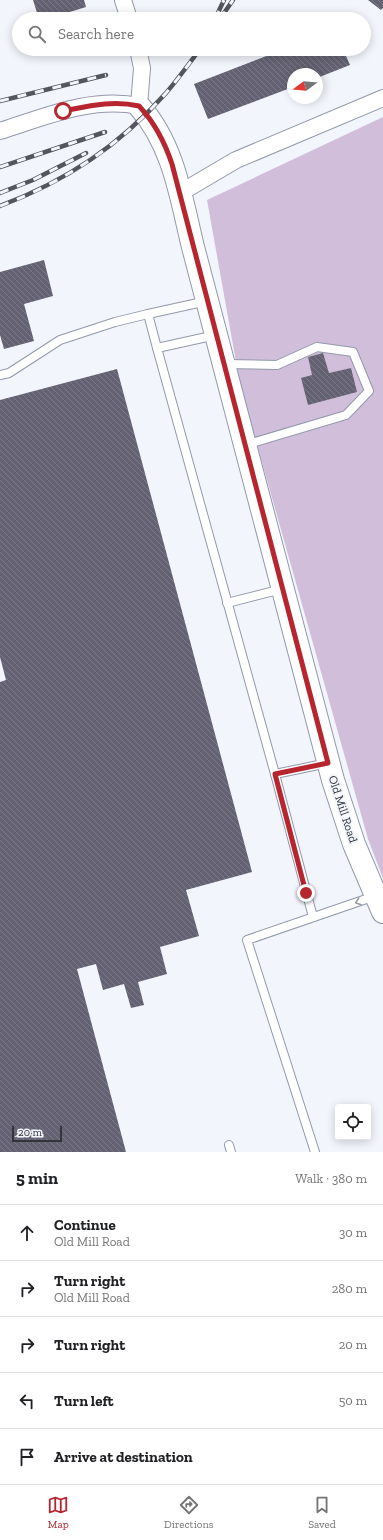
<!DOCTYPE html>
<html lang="en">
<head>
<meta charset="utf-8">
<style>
	body { margin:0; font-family:"Zilla Slab",serif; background:#f6f6f6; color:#202124 }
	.controls { position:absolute; right:12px; bottom:12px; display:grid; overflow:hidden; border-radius:4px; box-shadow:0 2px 10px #0003 }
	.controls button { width:36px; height:36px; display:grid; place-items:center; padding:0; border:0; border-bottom:1px solid #e0e0e0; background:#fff; color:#202124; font:20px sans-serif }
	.compass { position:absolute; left:287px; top:68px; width:36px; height:36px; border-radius:50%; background:#fff; box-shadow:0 2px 10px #0003; rotate:254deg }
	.scale { position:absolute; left:12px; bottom:10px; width:50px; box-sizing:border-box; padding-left:4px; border:2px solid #31343b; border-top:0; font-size:11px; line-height:14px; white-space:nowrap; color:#31343b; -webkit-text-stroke:3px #f2f5fc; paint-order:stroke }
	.stop { position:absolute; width:12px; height:12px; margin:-9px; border:3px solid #b7262e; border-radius:50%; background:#fff }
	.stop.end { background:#b7262e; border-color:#fff; box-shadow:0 1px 4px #0008 }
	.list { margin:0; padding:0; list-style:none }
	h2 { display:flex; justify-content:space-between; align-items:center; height:52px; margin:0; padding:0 16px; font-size:17px }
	h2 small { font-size:13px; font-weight:400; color:#757577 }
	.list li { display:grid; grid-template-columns:26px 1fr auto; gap:12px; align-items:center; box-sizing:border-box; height:56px; padding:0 16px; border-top:1px solid #e0e0e0 }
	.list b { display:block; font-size:15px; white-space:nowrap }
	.list p { margin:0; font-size:13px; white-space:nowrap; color:#757577 }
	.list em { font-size:13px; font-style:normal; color:#757577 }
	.icon { flex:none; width:22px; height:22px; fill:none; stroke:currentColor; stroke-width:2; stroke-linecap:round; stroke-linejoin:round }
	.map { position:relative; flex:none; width:383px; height:1152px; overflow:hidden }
	.search { position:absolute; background:#fff; box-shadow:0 2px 10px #0003; left:12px; right:12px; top:12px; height:44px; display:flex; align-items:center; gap:10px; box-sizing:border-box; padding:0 14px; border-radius:22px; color:#757577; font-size:15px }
	.sheet { height:332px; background:#fff }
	nav { display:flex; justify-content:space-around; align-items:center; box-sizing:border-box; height:56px; border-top:1px solid #e0e0e0; background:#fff; font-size:11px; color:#757577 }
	nav a { display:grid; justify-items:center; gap:2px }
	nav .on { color:#b7262e }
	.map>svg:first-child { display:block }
</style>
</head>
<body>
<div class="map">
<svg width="383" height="1152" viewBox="0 0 383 1152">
	<defs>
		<pattern id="building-back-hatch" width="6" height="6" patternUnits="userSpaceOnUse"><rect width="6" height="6" fill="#646272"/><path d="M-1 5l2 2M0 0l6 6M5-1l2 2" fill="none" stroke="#7b7a86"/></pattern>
	</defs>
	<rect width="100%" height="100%" fill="#f2f5fc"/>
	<path fill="#d1beda" d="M383 117V878L368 839 240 384 207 200Z"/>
	<g fill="url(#building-back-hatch)">
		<path d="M33 0H84L86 7 47 19H39Z"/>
		<path d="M368 0H383V8L381 10Z"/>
		<path d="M276 49H343L350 65 317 78V74H293V87L208 119 194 84 277 52Z"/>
		<path d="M44 260 53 296 24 304 34 341 4 349 0 335V272Z"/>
		<path d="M323 353 329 373 351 368 357 392 308 405 301 378 312 375 308 357Z"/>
		<path d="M117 369 252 872 186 890 199 936 160 947 167 974 138 982 144 1005 131 1008 124 984 103 990 96 964 77 969 126 1152H0V682L6 680 0 657V400Z"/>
	</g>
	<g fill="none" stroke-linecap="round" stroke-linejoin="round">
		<g stroke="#9299aa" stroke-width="10">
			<g id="lane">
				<path d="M216 335 157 348 275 774 313 917"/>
				<path d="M157 348 148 314 207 301"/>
				<path d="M224 364 277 365 317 347 353 352 369 391 346 415 245 445"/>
				<path d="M0 375 9 373 60 340 115 322 148 314"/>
				<path d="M227 603 282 589"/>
				<path d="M275 774 328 763"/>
				<path d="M229 1145 231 1152"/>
				<path d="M315 1152 247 940 375 896"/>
			</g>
		</g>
		<g stroke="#9299aa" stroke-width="18">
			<g id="street">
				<path d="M123 0 129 19"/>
				<path d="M0 131C44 117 92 96 139 106L142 68 138 49"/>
				<path d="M180 193 236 160 383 98"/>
			</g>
		</g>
		<g stroke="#9299aa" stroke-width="24">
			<path id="secondary" d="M139 106C174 145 181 198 193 247L333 780 354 844 383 912"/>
		</g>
		<use href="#lane" stroke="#fff" stroke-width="8"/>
		<use href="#street" stroke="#fff" stroke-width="16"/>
		<use href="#secondary" stroke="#fff" stroke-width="22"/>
		<g stroke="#53565d" stroke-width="4.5">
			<g id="rail">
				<path d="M215 19 224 0"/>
				<path d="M220 19 233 0"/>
				<path d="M0 101 106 75"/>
				<path d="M0 167 105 132"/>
				<path d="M0 193 33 180 86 153"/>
				<path d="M0 206C66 181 119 146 166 93 178 79 189 64 200 49"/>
			</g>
		</g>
		<use href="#rail" stroke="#f2f5fc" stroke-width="3" stroke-dasharray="9" stroke-linecap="butt"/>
	</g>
	<defs><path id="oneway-chevron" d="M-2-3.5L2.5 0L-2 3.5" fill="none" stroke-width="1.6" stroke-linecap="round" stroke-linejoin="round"/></defs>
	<use stroke="#989a9d" href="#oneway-chevron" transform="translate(358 902) rotate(161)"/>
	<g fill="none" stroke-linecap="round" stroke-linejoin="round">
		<path stroke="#b7262e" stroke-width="5" d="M63 111C89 106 113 100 139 106 155 123 165 143 172 164L328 763 275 774 306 893"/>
	</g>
	<g text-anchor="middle" stroke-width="4" stroke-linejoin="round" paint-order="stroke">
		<g font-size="12" fill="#31343b" stroke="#f2f5fc">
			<text transform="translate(343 809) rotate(72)" y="4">Old Mill Road</text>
		</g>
	</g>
</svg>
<div class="controls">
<button><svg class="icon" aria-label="locate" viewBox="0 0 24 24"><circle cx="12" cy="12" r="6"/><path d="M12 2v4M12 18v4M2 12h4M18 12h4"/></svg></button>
</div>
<svg class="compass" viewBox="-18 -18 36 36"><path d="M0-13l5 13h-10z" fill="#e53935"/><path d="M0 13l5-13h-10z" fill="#757577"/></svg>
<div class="scale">20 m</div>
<div class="stop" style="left:63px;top:111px"></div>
<div class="stop end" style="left:306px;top:893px"></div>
<div class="search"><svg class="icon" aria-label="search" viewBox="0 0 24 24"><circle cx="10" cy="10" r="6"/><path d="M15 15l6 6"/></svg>Search here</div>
</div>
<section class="sheet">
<h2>5 min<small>Walk · 380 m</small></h2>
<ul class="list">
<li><svg class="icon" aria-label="ahead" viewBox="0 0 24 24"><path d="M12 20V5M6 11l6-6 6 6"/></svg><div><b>Continue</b><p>Old Mill Road</p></div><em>30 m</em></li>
<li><svg class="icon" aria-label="right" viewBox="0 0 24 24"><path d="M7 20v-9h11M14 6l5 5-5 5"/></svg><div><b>Turn right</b><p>Old Mill Road</p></div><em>280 m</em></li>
<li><svg class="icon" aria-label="right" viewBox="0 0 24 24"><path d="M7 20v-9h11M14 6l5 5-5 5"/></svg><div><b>Turn right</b></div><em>20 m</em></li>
<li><svg class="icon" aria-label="left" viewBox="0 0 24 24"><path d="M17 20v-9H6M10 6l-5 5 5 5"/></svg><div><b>Turn left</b></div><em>50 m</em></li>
<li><svg class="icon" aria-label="arrive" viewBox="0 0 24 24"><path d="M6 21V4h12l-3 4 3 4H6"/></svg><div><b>Arrive at destination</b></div></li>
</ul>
</section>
<nav>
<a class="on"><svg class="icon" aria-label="map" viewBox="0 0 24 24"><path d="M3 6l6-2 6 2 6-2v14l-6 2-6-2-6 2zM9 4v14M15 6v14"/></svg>Map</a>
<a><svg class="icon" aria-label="directions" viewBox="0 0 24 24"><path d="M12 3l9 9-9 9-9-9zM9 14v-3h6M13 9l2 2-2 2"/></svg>Directions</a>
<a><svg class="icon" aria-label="saved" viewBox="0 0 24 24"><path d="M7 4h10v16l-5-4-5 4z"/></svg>Saved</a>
</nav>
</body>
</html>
